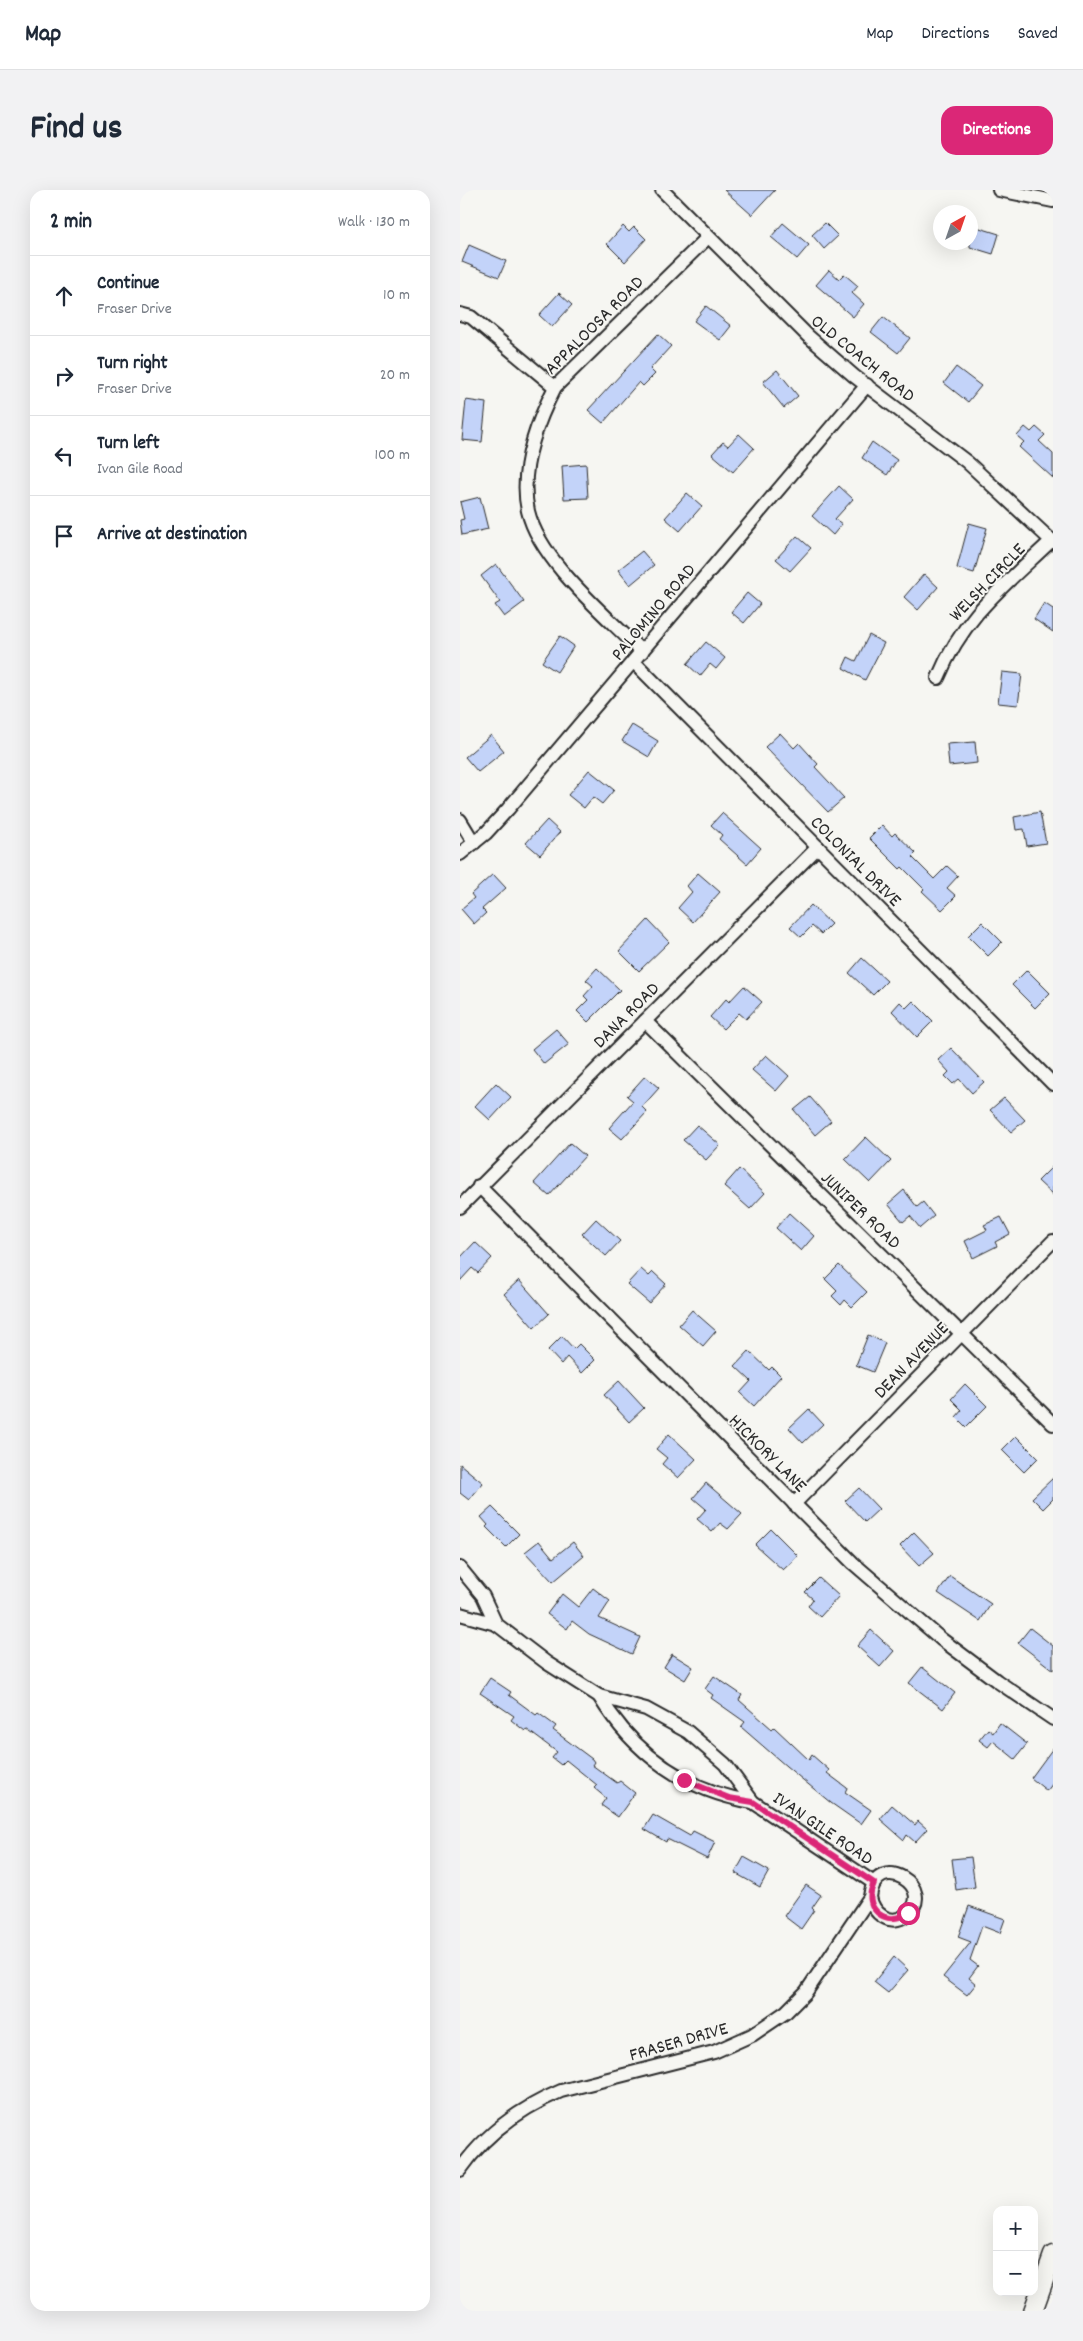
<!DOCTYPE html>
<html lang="en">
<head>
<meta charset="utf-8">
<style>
	body { margin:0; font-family:Dekko,sans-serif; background:#f2f2f3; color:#1f2937 }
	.controls { position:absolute; right:15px; bottom:15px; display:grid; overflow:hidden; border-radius:10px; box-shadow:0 5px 20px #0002 }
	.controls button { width:45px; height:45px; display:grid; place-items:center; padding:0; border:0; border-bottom:1px solid #e0e1e3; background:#fff; color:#1f2937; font:25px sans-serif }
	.compass { position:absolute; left:473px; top:15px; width:45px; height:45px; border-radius:50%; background:#fff; box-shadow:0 5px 20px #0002; rotate:40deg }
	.stop { position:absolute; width:15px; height:15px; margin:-11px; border:4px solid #db2777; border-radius:50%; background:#fff }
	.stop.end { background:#db2777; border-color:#fff; box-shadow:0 1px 5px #0008 }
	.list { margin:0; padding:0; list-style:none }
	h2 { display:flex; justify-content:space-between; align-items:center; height:65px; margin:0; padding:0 20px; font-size:21px }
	h2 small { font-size:16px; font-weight:400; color:#747a83 }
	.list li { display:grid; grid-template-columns:32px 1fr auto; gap:15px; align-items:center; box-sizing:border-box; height:80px; padding:0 20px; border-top:1px solid #e0e1e3 }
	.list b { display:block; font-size:19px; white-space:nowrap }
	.list p { margin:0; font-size:16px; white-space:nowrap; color:#747a83 }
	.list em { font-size:16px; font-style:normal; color:#747a83 }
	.icon { flex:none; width:28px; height:28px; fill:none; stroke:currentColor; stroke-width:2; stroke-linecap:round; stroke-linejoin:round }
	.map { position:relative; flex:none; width:593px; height:2121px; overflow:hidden; border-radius:15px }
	header { display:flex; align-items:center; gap:30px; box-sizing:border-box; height:70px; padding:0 25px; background:#fff; border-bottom:1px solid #e0e1e3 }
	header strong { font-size:24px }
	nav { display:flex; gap:28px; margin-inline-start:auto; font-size:18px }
	.intro { display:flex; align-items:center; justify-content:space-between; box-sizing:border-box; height:120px; padding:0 30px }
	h1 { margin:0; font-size:35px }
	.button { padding:12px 22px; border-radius:15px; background:#db2777; color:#fff; font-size:18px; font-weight:700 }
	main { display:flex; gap:30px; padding:0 30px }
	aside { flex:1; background:#fff; border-radius:15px; box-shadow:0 5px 20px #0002 }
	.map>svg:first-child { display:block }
</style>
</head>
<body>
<header>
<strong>Map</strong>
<nav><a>Map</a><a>Directions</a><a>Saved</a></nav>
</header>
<div class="intro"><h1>Find us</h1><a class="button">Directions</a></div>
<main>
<aside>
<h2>2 min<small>Walk · 130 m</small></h2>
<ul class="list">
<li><svg class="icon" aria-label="ahead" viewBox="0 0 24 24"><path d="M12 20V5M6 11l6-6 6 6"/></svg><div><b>Continue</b><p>Fraser Drive</p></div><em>10 m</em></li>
<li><svg class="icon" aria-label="right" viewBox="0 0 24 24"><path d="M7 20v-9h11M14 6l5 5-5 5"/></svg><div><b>Turn right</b><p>Fraser Drive</p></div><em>20 m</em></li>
<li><svg class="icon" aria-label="left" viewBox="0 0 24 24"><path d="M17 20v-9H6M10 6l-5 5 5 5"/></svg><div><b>Turn left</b><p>Ivan Gile Road</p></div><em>100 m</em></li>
<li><svg class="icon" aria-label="arrive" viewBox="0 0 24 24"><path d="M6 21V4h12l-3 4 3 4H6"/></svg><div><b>Arrive at destination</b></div></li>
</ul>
</aside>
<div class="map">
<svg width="593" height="2121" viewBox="0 0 593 2121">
	<rect width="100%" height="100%" fill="#f6f6f2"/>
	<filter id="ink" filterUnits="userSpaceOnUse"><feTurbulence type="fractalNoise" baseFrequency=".02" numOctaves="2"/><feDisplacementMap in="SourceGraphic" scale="10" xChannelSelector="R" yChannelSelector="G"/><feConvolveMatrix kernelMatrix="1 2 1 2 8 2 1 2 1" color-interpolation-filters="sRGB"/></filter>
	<g filter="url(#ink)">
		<g fill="#c3d3f9" stroke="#2b2b2b">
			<path d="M264 0H315L292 25Z"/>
			<path d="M323 33 349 55 337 69 311 47Z"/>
			<path d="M365 33 378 46 364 59 352 45Z"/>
			<path d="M510 35 539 44 533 64 510 57Z"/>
			<path d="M163 36 169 42 174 37 186 49 165 72 147 54Z"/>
			<path d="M9 55 46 71 39 87 2 72Z"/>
			<path d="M369 80 379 89 384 84 398 96 392 103 404 114 393 127 356 95Z"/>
			<path d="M99 103 112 115 92 137 79 125Z"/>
			<path d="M246 116 271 136 260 150 234 131Z"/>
			<path d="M423 127 450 148 438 163 411 142Z"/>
			<path d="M198 144 211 156 190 179 195 184 183 196 179 192 143 233 128 220Z"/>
			<path d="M496 177 521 196 508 212 484 193Z"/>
			<path d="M317 180 338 206 324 218 303 192Z"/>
			<path d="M6 210 26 213 22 252 2 250Z"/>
			<path d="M565 237 571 242 576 237 585 245 579 251 593 264V288L559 257 564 252 557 246Z"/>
			<path d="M279 244 294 258 273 282 252 264 263 252 268 256Z"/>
			<path d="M412 252 437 270 427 285 402 268Z"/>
			<path d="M126 274 128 308 104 309 102 276Z"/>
			<path d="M379 296 393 309 375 329 382 334 373 345 352 326Z"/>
			<path d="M227 303 242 316 220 341 205 328Z"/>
			<path d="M20 307 28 339 2 345 0 330 4 329 0 312Z"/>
			<path d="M509 333 527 338 514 383 497 378Z"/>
			<path d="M337 346 351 358 330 381 316 369Z"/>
			<path d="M182 361 194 375 170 395 158 380Z"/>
			<path d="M36 374 64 412 44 427 35 415 40 412 21 386Z"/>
			<path d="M464 384 478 397 458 420 444 407Z"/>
			<path d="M287 403 300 414 284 433 271 422Z"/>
			<path d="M584 413 593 419V442L574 429Z"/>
			<path d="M409 445 424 453 405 490 383 478 388 467 396 471Z"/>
			<path d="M100 446 114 456 97 482 82 472Z"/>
			<path d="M246 452 265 468 256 479 250 474 240 486 227 474Z"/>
			<path d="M542 482 562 484 558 515 538 513Z"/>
			<path d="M172 535 198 551 189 567 162 551Z"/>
			<path d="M320 543 334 558 339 553 358 574 355 577 384 608 368 622 305 557Z"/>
			<path d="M31 545 44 561 18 582 5 567Z"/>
			<path d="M515 552 517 573 489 576 487 554Z"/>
			<path d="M129 580 154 600 142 614 133 607 124 618 108 605Z"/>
			<path d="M580 622 586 653 567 656 564 639 556 640 554 627Z"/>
			<path d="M262 623 301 658 287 674 259 649 262 645 251 635Z"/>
			<path d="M87 630 100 642 80 665 66 653Z"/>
			<path d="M422 635 432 646 435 643 456 663 452 667 474 689 487 676 498 686 487 698 496 706 482 720 462 701 464 699 442 677 440 679 409 648Z"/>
			<path d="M238 683 260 702 233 732 218 718 232 702 227 696Z"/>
			<path d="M33 684 46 698 22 719 26 723 14 734 1 719 14 708 11 704Z"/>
			<path d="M351 715 371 734 361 744 352 736 341 747 330 737Z"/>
			<path d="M188 730 209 752 179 781 159 761Z"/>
			<path d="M522 732 542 752 528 766 508 746Z"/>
			<path d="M402 768 427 791 413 805 389 783Z"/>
			<path d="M137 778 160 800 128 832 117 821 128 810 124 806 133 796 126 790Z"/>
			<path d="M567 780 590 803 575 818 552 795Z"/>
			<path d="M284 796 302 812 286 829 279 823 263 839 250 827 266 809 269 812Z"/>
			<path d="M453 811 473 831 457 847 432 821 440 812 446 818Z"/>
			<path d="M96 839 109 854 84 874 72 859Z"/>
			<path d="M491 858 524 892 512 903 499 889 493 894 485 886 489 882 478 870Z"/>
			<path d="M306 865 329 886 316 901 292 880Z"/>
			<path d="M185 886 199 898 182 917 187 922 162 949 149 938 173 911 167 906Z"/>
			<path d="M36 893 51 907 30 930 15 916Z"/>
			<path d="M350 907 371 931 355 945 334 920Z"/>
			<path d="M544 908 565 930 551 942 530 920Z"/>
			<path d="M237 935 260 955 246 970 223 950Z"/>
			<path d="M406 947 431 971 410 993 385 969Z"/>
			<path d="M110 953 125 966 89 1006 74 993Z"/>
			<path d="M593 976V1005L578 991Z"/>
			<path d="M279 979 305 1003 290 1019 264 996Z"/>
			<path d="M444 1000 457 1017 463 1012 474 1026 460 1038 450 1026 443 1032 428 1014Z"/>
			<path d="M329 1023 354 1046 341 1061 316 1038Z"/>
			<path d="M541 1027 550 1044 535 1052 537 1056 513 1068 505 1051 527 1040 524 1035Z"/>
			<path d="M136 1029 160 1051 146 1066 122 1044Z"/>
			<path d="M15 1052 32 1068 18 1083 12 1078 0 1091V1068Z"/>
			<path d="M379 1075 407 1102 392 1117 385 1110 381 1115 372 1106 377 1101 365 1089Z"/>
			<path d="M181 1079 189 1086 193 1082 206 1094 189 1113 167 1094Z"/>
			<path d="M59 1090 89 1124 74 1138 44 1104Z"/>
			<path d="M232 1120 256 1141 243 1156 219 1135Z"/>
			<path d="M408 1145 425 1153 413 1182 396 1175Z"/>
			<path d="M102 1146 114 1159 119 1154 135 1170 122 1183 107 1167 101 1174 88 1160Z"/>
			<path d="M289 1161 309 1180 312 1177 321 1186 294 1216 280 1203 291 1191 275 1176Z"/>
			<path d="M159 1191 184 1218 169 1232 144 1205Z"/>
			<path d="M505 1194 527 1216 506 1237 496 1227 502 1220 491 1209Z"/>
			<path d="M349 1219 363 1234 343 1253 329 1238Z"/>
			<path d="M209 1244 236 1269 218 1288 202 1274 207 1268 196 1259Z"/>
			<path d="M556 1246 578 1268 564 1282 542 1260Z"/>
			<path d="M0 1274 23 1293 9 1310 0 1303Z"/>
			<path d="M593 1288V1309L583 1319 572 1308Z"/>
			<path d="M246 1293 282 1324 268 1339 260 1333 252 1342 237 1329 246 1319 233 1308Z"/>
			<path d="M399 1298 419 1319 405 1332 385 1311Z"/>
			<path d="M32 1317 59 1344 46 1357 26 1337 28 1335 21 1327Z"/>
			<path d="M311 1339 338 1366 323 1380 295 1355Z"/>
			<path d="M454 1342 474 1363 459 1376 440 1356Z"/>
			<path d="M79 1351 93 1368 113 1352 124 1366 93 1392 65 1362Z"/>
			<path d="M490 1386 531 1414 520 1431 478 1403Z"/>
			<path d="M359 1388 379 1406 360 1427 348 1416 353 1409 345 1402Z"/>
			<path d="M133 1398 150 1411 139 1428 180 1447 172 1464 129 1444 112 1431 107 1439 87 1424 102 1404 118 1417Z"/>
			<path d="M570 1438 593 1456V1480L558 1453Z"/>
			<path d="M411 1440 434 1461 420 1477 397 1456Z"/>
			<path d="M212 1464 233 1477 225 1490 204 1477Z"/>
			<path d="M462 1477 495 1503 483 1519 449 1493Z"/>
			<path d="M254 1486 282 1505 279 1510 312 1539 314 1537 349 1570 352 1565 369 1580 367 1583 387 1598 385 1602 411 1620 401 1634 371 1613 326 1576 281 1537 285 1532 251 1508 253 1505 245 1499Z"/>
			<path d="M30 1488 51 1502 49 1505 76 1525 78 1523 96 1536 93 1540 132 1569 134 1572 132 1575 157 1593 160 1591 175 1603 158 1627 141 1615 146 1608 134 1598 137 1595 106 1570 101 1575 92 1568 97 1562 66 1539 65 1541 51 1530 54 1526 20 1503Z"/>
			<path d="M540 1533 567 1554 555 1569 533 1551 528 1557 519 1550 528 1539 533 1543Z"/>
			<path d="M593 1558V1593L587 1601 571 1588Z"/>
			<path d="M432 1615 455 1635 458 1631 467 1639 455 1652 447 1645 444 1650 420 1629Z"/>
			<path d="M193 1625 230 1646 233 1641 255 1652 247 1669 207 1649 206 1652 184 1639Z"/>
			<path d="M284 1667 309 1681 300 1697 275 1683Z"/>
			<path d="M511 1667 515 1697 496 1700 492 1669Z"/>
			<path d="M346 1695 361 1705 352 1718 354 1720 341 1739 324 1726Z"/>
			<path d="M509 1716 545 1729 540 1743 522 1736 510 1770 518 1776 509 1788 516 1794 507 1805 483 1787 511 1752 498 1747Z"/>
			<path d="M434 1767 448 1780 428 1803 414 1792Z"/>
		</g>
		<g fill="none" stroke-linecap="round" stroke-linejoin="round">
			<g stroke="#2b2b2b" stroke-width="16">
				<g id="street">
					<path d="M202 0 348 146 394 186 507 272 593 352"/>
					<path d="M539 0 593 11"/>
					<path d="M0 124 11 127 95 197"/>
					<path d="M182 462C146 425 80 372 68 321 59 280 77 232 95 197L248 47"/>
					<path d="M174 472 593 894"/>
					<path d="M478 488C504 425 544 396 592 350"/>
					<path d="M0 630 14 653"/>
					<path d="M0 664 26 643 48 619 407 195"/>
					<path d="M185 831 593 1234"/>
					<path d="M19 996 393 1373 481 1449 537 1491 593 1529"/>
					<path d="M0 1017 358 657"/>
					<path d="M334 1314 593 1051"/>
					<path d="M0 1378 23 1406 36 1434"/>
					<path d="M0 1424 36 1434 87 1473 139 1506 186 1519 228 1542 265 1574 293 1612 414 1693"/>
					<path d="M139 1506C174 1564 226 1601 293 1612"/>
					<path d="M0 1980C25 1944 61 1918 101 1901L254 1862 292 1845 326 1822 346 1802 410 1707C416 1658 480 1699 446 1725 431 1737 413 1724 410 1707"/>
				</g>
			</g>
			<g stroke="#2b2b2b" stroke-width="21">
				<path id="secondary" d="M573 2121 593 2065"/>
			</g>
			<use href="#street" stroke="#f6f6f2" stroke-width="12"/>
			<use href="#secondary" stroke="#f6f6f2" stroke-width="18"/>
		</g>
	</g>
	<g fill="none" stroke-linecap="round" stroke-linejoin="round" filter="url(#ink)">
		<path stroke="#db2777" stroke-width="6" d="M224 1590 269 1608 293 1612 414 1693C401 1718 426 1738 448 1723"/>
	</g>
	<g text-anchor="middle" stroke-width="4" stroke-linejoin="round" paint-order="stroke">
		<g font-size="19" fill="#2b2b2b" stroke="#f6f6f2">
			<text transform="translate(133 134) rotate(-45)" y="7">APPALOOSA ROAD</text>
			<text transform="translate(404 167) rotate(39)" y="7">OLD COACH ROAD</text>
			<text transform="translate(526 391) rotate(-46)" y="7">WELSH CIRCLE</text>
			<text transform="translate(192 421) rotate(-50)" y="7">PALOMINO ROAD</text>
			<text transform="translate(397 670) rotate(45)" y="7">COLONIAL DRIVE</text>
			<text transform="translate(165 824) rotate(-45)" y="7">DANA ROAD</text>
			<text transform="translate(402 1019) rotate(44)" y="7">JUNIPER ROAD</text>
			<text transform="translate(450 1169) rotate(-46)" y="7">DEAN AVENUE</text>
			<text transform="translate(309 1262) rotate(45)" y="7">HICKORY LANE</text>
			<text transform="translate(364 1637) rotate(34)" y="7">IVAN GILE ROAD</text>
			<text transform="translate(218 1850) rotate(-16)" y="7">FRASER DRIVE</text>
		</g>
	</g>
</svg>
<div class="controls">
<button>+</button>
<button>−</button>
</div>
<svg class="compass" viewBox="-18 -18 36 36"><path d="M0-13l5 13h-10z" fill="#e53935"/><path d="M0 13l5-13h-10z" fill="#747a83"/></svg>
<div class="stop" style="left:448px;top:1723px"></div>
<div class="stop end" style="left:224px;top:1590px"></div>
</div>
</main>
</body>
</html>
